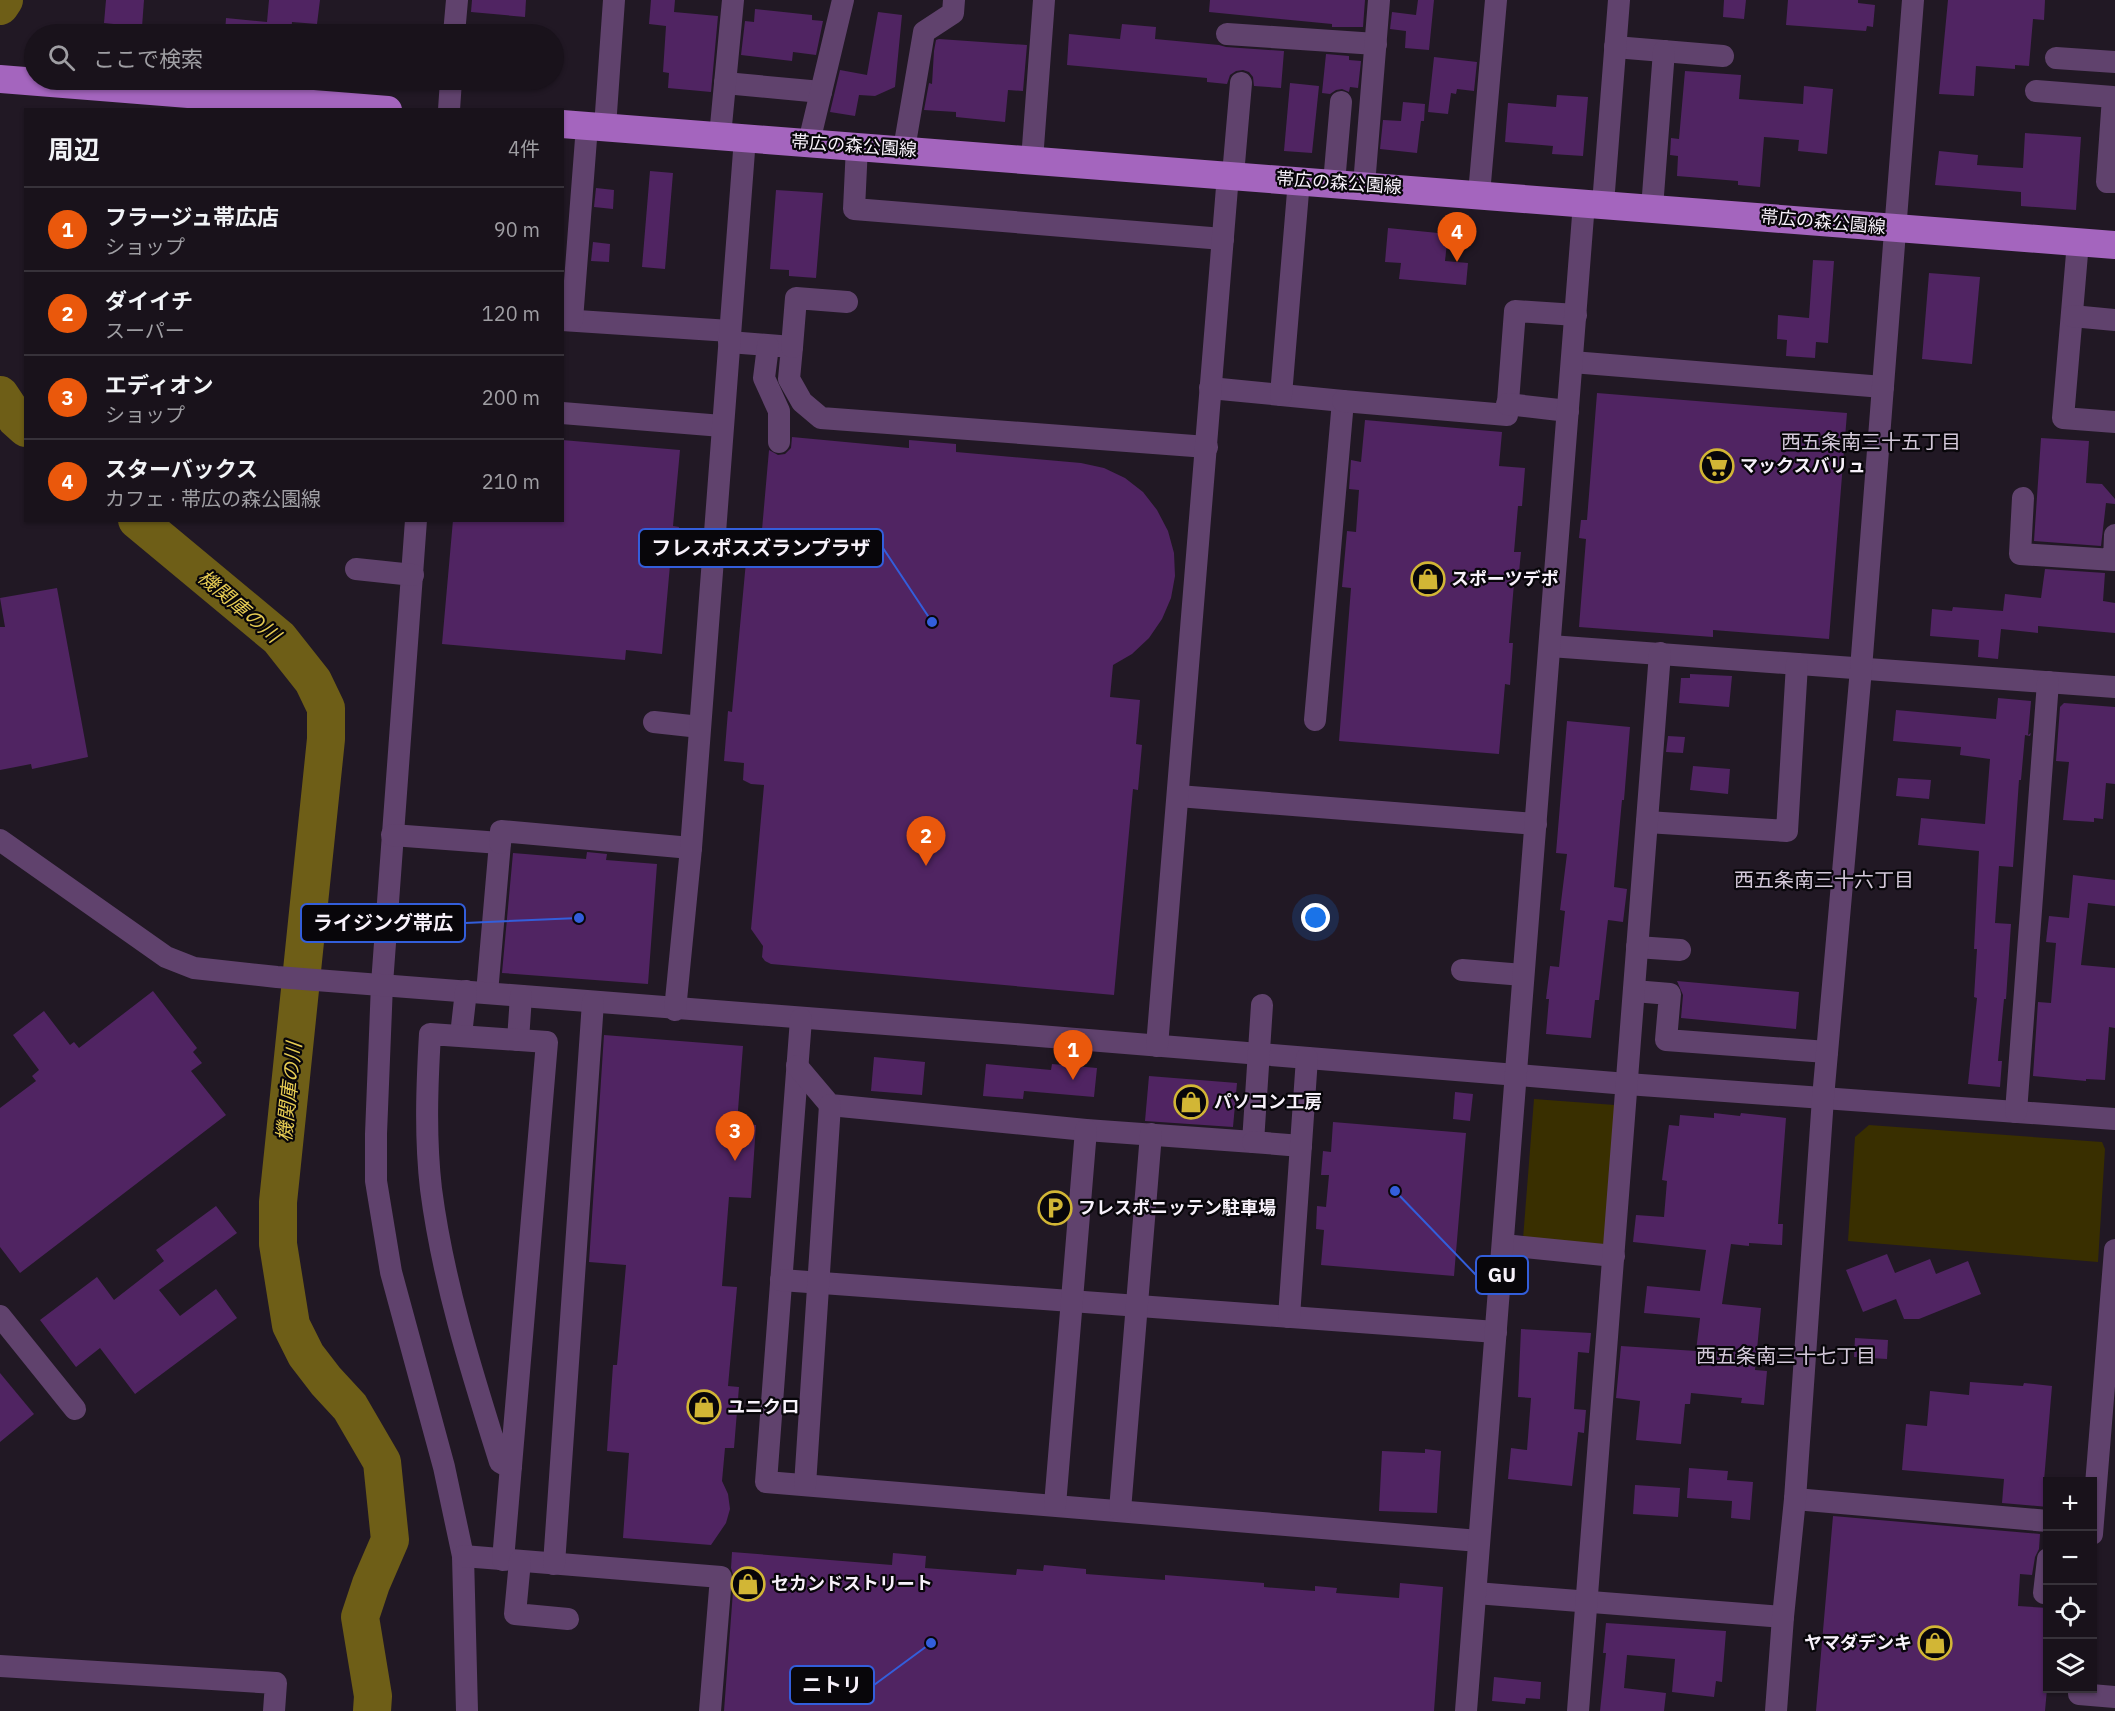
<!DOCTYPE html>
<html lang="ja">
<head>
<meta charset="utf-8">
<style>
	body { margin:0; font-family:"IBM Plex Sans","Noto Sans JP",sans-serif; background:#262028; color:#f1f3f6 }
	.controls { position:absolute; right:18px; bottom:18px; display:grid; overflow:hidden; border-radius:0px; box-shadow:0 2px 4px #0004 }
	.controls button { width:54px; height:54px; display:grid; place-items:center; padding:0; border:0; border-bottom:2px solid #37323a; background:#19121b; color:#f1f3f6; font:30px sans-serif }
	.you { position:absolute; left:1316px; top:918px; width:21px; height:21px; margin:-15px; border:4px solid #fff; border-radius:50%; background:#1a73e8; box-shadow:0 0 0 9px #1a73e833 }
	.badge { display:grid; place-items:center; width:39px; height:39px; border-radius:50%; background:#ea580c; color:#fff; font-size:20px; font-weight:700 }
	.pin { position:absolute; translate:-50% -50px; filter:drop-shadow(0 2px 3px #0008) }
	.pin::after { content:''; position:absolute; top:32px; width:21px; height:18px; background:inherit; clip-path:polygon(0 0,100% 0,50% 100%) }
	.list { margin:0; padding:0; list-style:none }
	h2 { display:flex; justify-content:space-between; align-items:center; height:78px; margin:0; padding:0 24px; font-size:26px }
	h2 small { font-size:20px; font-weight:400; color:#9f9ea3 }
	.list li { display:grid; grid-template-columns:39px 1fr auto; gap:18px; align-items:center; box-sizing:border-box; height:84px; padding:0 24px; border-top:2px solid #37323a }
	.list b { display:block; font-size:22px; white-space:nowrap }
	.list p { margin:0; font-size:20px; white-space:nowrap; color:#9f9ea3 }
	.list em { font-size:20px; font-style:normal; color:#9f9ea3 }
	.icon { flex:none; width:33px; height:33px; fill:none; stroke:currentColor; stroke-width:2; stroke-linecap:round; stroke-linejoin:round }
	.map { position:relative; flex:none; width:2115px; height:1711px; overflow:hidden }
	.search { position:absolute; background:#19121b; box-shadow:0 2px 4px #0004; left:24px; top:24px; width:540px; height:66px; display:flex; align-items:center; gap:15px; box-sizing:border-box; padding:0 21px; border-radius:33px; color:#9f9ea3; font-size:22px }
	.panel { position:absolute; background:#19121b; box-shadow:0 2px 4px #0004; left:24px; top:108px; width:540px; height:414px; border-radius:0px }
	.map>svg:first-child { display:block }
</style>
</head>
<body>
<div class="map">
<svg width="2115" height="1711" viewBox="0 0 2115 1711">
	<rect width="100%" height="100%" fill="#211824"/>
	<g fill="#392f00">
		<path d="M1534 1099 1615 1105 1604 1246 1523 1239Z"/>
		<path d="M1869 1125 2102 1142 2105 1149 2098 1262 1848 1241 1855 1137Z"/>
	</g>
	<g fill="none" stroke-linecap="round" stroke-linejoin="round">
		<g stroke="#6e5e17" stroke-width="38">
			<path d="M0 6 4 0"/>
			<path d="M0 395 16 419 26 428"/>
			<path d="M137 520 279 638 313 681 326 708V739L278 1202V1244L291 1325 306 1355 326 1381 350 1407 382 1462 390 1540 371 1584 360 1617 373 1696 372 1711"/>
		</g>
	</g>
	<g fill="#502462">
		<path d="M106 0H144L142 27 104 23Z"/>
		<path d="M269 0H320L317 24 292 22 291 33H283L282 34H225L226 18 267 22Z"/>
		<path d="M472 0H526L525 17 471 12Z"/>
		<path d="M651 0H675L674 12 718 16 711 92 668 88 669 73 663 72 666 26 649 24Z"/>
		<path d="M1210 0H1365L1363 27H1332V24L1209 12Z"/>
		<path d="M1418 0H1434L1429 50 1405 48 1406 31 1390 29 1392 12 1416 15Z"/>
		<path d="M1724 0H1746L1744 19 1723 17Z"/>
		<path d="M1788 0H1858V3L1875 5 1873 27 1867 26 1866 31 1786 25Z"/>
		<path d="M1948 0H2045L2044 20 2033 19 2029 66 2015 65V69L1976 66 1974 96 1939 94Z"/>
		<path d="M755 9 812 15V20L823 21 816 55 793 52 792 61 741 55 745 21 754 22Z"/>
		<path d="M878 12 902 15 895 87 875 96 859 95 855 116 830 112 840 70 867 75Z"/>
		<path d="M1122 24 1156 27 1155 39 1219 45 1226 47 1284 51 1281 88 1254 86 1253 77 1249 72 1243 70 1236 71 1230 75 1227 84 1207 82V78L1067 65 1069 34 1120 39Z"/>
		<path d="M939 39 1027 45 1023 91 1008 90 1005 122 956 117V112L924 110 929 83 932 84 934 51 936 40Z"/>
		<path d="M1326 54 1349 56V60L1361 61 1358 88 1350 87 1349 92 1342 89 1336 90 1330 94 1322 93Z"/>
		<path d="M1434 57 1477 62 1474 91 1457 89 1456 94 1451 93 1448 114 1428 112Z"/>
		<path d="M1685 71 1741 75 1739 99 1803 104 1804 86 1833 89 1827 154 1798 151 1799 140 1764 137 1760 187 1738 185V181L1677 176 1678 156 1670 155 1671 138 1679 139Z"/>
		<path d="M1290 83 1319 86 1312 153 1284 151Z"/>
		<path d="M1557 95 1588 97 1583 156 1552 154 1553 146 1505 142 1508 103 1556 107Z"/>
		<path d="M1403 102 1425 104 1424 121H1421L1417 153 1380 149 1383 120 1401 121Z"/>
		<path d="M2025 133 2081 137 2076 210 2021 206V192L1935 185 1939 151 1978 155 1977 165 2023 168Z"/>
		<path d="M650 171 673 173 665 269 642 267Z"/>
		<path d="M596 188 614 190 613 209 594 207Z"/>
		<path d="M776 190 823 193 816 278 789 276V270L770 269Z"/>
		<path d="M1388 228 1448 234 1445 261 1468 263 1466 285 1399 279 1401 263 1385 262Z"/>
		<path d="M593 242 610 244 609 262 591 261Z"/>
		<path d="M1813 260 1834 261 1828 343 1816 342 1815 358 1786 356 1787 340 1777 339 1778 315 1809 318Z"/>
		<path d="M1929 273 1980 277 1972 364 1922 359Z"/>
		<path d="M1597 393 1847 413 1829 639 1713 630V637L1579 627 1586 539 1579 538 1581 520H1587Z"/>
		<path d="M1365 420 1502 432 1499 466 1525 468 1522 506H1518L1514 552H1521L1519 572 1515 571 1509 643H1513L1510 685 1505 684 1499 754 1339 741 1351 588 1342 587 1347 531 1356 532 1359 490 1349 489 1351 460 1361 462Z"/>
		<path d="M792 437 909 448V440L956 444V452L1081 463 1104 468 1125 478 1143 492 1157 510 1168 531 1174 553 1175 576 1171 598 1162 619 1149 638 1132 654 1113 665 1110 697 1140 700 1136 744 1142 745 1138 790 1133 789 1114 995 771 964 765 961 762 957 763 946 751 929 764 785 751 784 743 780 744 763 724 761 728 711 732 712 748 540 761 541 769 450 778 455 785 454 791 448Z"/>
		<path d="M2041 438 2089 441 2086 483 2102 484 2115 499V504L2106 503 2101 546 2034 541Z"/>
		<path d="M562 440 680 450 673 526 679 527 676 555 671 554 662 654 626 650 625 660 442 644 453 520H562Z"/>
		<path d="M2045 569 2105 573 2103 601 2115 603V633L2038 626V633L2001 629 1998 659 1978 657 1979 640 1930 636 1932 609 1952 611 1953 607 2003 611 2005 594 2041 598Z"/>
		<path d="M57 588 88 757 32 769 31 764 0 770V627H5L0 598Z"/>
		<path d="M1690 674 1732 676 1729 707 1679 703 1681 678H1690Z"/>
		<path d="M1998 698 2031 701 2028 735 2031 733 2030 736 2025 735 2021 780H2019L2013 867 1999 866 1995 923 2011 924 2006 999H2004L1998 1061H2002L2000 1087 1968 1084 1977 998 1974 997 1977 949H1974L1979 851 1918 845 1921 818 1985 824 1990 759 1960 755 1961 747 1893 741 1896 710 1996 719Z"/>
		<path d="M2064 703 2115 707V784L2106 783 2103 819 2094 818V822L2063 820 2069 762 2056 761 2060 707Z"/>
		<path d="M1567 721 1630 727 1624 800H1622L1614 887 1627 889 1623 922 1608 920 1599 1000H1595L1591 1038 1546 1034 1549 999H1546L1550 966 1559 967 1565 911 1560 910 1567 854 1556 853Z"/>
		<path d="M1668 736 1685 737 1683 753 1666 752Z"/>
		<path d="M1693 766 1730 769 1728 794 1690 790Z"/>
		<path d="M1898 778 1931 780 1929 799 1896 796Z"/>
		<path d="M587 852 607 854 606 860 657 864 648 984 502 973 513 853 586 859Z"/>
		<path d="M2073 875 2115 880V906L2088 903 2081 965 2115 968V1028L2109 1027 2105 1080 2086 1079V1081L2033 1076 2038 1002 2051 1003 2056 943 2046 942 2049 916 2069 918Z"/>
		<path d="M1677 981 1799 992 1796 1029 1681 1018 1683 995Z"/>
		<path d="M153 991 197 1048 193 1052 202 1063 191 1071 226 1115 20 1273 0 1247V1108L36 1081 32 1076 39 1070 13 1035 44 1011 70 1045 74 1042 79 1048Z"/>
		<path d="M604 1035 743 1046 737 1123 756 1125 751 1198 729 1197 722 1286 737 1287 728 1386 739 1387 734 1448H725L722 1481 728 1494 730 1509 726 1523 711 1545 623 1538 629 1453 607 1451 613 1365H617L626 1265 589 1262Z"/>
		<path d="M874 1057 925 1062 922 1095 871 1091Z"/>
		<path d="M986 1064 1051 1070 1052 1064 1097 1068 1094 1097 1024 1091 1023 1099 983 1096Z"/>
		<path d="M1149 1076 1237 1083 1233 1127 1145 1121Z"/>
		<path d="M1455 1092 1473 1094 1470 1121 1453 1119Z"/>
		<path d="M1714 1113 1740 1116 1741 1113 1786 1118 1778 1224H1783L1782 1245 1749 1243V1246L1731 1244 1722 1304 1761 1308 1755 1370 1767 1371 1764 1405 1741 1403 1742 1398 1691 1393 1690 1404H1685L1681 1444 1636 1440 1640 1401 1616 1398 1621 1346 1696 1351 1700 1318 1644 1313 1647 1286 1700 1291 1706 1250 1633 1242 1636 1215 1664 1217 1667 1181 1662 1180 1669 1125 1679 1126 1680 1115 1714 1118Z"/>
		<path d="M1333 1122 1466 1133 1454 1276 1321 1265 1324 1230 1316 1229 1317 1206 1326 1207 1329 1175H1321L1323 1151 1331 1152Z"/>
		<path d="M216 1206 237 1233 159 1290 180 1316 216 1289 237 1318 135 1394 100 1348 76 1367 40 1320 97 1277 114 1300 164 1261 156 1250Z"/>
		<path d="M1887 1254 1895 1273 1930 1259 1936 1274 1968 1261 1981 1294 1919 1319H1904L1896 1299 1863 1312 1846 1270Z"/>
		<path d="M1521 1329 1591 1333 1589 1353 1578 1352 1574 1409 1586 1410 1584 1433 1578 1432 1572 1486 1508 1479 1511 1448 1527 1450 1531 1398 1518 1397Z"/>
		<path d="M1855 1338 1888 1340 1887 1359 1854 1357Z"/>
		<path d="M0 1373 34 1414 0 1442Z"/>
		<path d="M1970 1382 2023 1386 2024 1383 2052 1386 2043 1492 2048 1493V1507L2002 1503 2004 1479 1902 1470 1906 1424 1927 1426 1930 1391 1969 1395Z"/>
		<path d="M1425 1449 1441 1451 1437 1513 1379 1511 1382 1451 1425 1453Z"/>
		<path d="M1689 1468 1728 1471 1727 1480 1753 1482 1750 1520 1731 1518 1732 1501 1687 1498Z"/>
		<path d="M1635 1485 1680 1488 1678 1517 1633 1514Z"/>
		<path d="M1833 1516 2040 1534 2039 1549 2035 1557 2032 1575 2020 1574 2018 1606 2048 1608V1678L2045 1711H1816Z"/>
		<path d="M732 1552 892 1565 893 1553 926 1556 925 1568 1016 1575 1017 1569 1043 1571 1044 1565 1086 1569V1574L1165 1580V1575L1264 1583V1587L1315 1591V1586L1337 1588 1336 1593 1399 1598 1400 1583 1443 1587 1434 1711H724L734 1578 731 1568Z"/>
		<path d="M1606 1623 1726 1631 1722 1682 1716 1681 1714 1697 1672 1692 1675 1659 1627 1655 1624 1688 1666 1693 1664 1711H1600L1606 1653H1603Z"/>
		<path d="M1494 1677 1541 1682 1540 1699 1526 1698 1525 1704 1492 1701Z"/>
	</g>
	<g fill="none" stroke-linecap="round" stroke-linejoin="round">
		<g stroke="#60426d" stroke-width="22">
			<path d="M454 34 457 0"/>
			<path d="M1227 34 1376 44"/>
			<path d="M1615 47 1723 56"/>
			<path d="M2056 58 2115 62"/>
			<path d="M725 83 821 92"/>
			<path d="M2036 91 2113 97 2107 182H2115"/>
			<path d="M449 110 451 80"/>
			<path d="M605 127 614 0"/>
			<path d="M720 136 733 0"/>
			<path d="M809 142 843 0"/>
			<path d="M857 146 854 209 1223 239"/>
			<path d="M904 149 924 32 953 13 954 0"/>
			<path d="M1032 160 1044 0"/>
			<path d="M1233 175 1241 83"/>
			<path d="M1334 183 1341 102"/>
			<path d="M1364 185 1379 0"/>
			<path d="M1479 194 1496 0"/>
			<path d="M1603 204 1619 0"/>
			<path d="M1652 208 1664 51"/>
			<path d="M2078 242 2063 418 2115 422"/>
			<path d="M2072 316 2115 320"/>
			<path d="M562 320 730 331"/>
			<path d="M572 320 587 126"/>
			<path d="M729 342 792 347 789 379 802 402 821 418 1207 447"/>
			<path d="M768 346 764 378 779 411V442"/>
			<path d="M792 347 796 298 847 302"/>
			<path d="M1572 362 1883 387"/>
			<path d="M1210 388 1343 401 1315 720"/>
			<path d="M1281 395 1299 180"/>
			<path d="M1343 401 1507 415 1515 311 1576 315"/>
			<path d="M1507 404 1568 411"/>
			<path d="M562 413 722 426"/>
			<path d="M2023 498 2020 554 2114 560 2115 535"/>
			<path d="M416 520 382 984 376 1134V1181L391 1272 444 1467 463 1556 467 1711"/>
			<path d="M356 569 413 575"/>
			<path d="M1550 646 2115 687"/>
			<path d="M654 722 700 727"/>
			<path d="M1178 796 1536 824"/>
			<path d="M1647 822 1787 831 1797 664"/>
			<path d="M392 835 500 843 487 993"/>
			<path d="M0 840 166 957 194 968 277 977 1027 1035 1627 1084 2115 1119"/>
			<path d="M500 843 501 831 691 848"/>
			<path d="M1637 947 1680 950"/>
			<path d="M1462 970 1523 975"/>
			<path d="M1634 991 1670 994 1666 1040 1827 1052"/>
			<path d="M675 1010 691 848 745 138"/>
			<path d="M801 1019 766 1482 1479 1541"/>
			<path d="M461 1035 466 991"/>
			<path d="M518 1040 521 996"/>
			<path d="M1157 1046 1228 175"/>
			<path d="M797 1066 830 1105 1086 1130 1253 1142 1262 1005"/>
			<path d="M2016 1112 2048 682"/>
			<path d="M1253 1142 1301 1146"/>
			<path d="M1504 1245 1614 1256"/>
			<path d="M781 1280 1496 1332"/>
			<path d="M0 1316 75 1409"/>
			<path d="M1289 1317 1307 1058"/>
			<path d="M805 1485 830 1105"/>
			<path d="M1795 1499 2048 1521"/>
			<path d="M1055 1505 1086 1130"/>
			<path d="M1120 1510 1151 1134"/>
			<path d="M2092 1534 2115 1250"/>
			<path d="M463 1556 721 1577 710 1711"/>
			<path d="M2048 1559 2044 1593H2048"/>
			<path d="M503 1560 547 1042 430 1034C427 1085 425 1137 431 1189 443 1282 472 1373 500 1462L511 1468"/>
			<path d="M520 1561 515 1614 568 1619"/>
			<path d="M554 1564 593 1002"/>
			<path d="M1476 1593 1783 1617"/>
			<path d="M0 1666 276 1683 274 1711"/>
			<path d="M2079 1694 2115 1697"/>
			<path d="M1466 1711 1584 203"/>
			<path d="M1578 1711 1660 653"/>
			<path d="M1776 1711 1783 1617 1795 1499 1823 1098 1861 669 1913 0"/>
		</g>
		<g stroke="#a465be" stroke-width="28">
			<path d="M0 79 388 110"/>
			<path d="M562 124 2115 245"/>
		</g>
	</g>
	<defs>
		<g id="supermarket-ring" transform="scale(1.725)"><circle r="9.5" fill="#08060a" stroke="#d2b635" stroke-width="1.5"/><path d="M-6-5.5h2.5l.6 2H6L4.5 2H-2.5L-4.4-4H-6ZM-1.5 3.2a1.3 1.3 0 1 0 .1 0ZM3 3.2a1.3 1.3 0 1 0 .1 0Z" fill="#d2b635"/></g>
		<g id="shop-ring" transform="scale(1.725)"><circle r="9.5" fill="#08060a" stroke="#d2b635" stroke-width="1.5"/><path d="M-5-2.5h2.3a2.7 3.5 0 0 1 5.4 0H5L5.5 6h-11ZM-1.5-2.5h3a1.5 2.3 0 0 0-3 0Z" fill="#d2b635"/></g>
		<g id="parking-ring" transform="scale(1.725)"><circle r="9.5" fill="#08060a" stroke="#d2b635" stroke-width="1.5"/><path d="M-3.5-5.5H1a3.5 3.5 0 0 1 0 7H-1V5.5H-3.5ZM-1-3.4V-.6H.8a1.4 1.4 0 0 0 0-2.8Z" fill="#d2b635"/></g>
	</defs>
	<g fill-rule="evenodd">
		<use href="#supermarket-ring" x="1717" y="466"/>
		<use href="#shop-ring" x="1428" y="579"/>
		<use href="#shop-ring" x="1191" y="1102"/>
		<use href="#parking-ring" x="1055" y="1208"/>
		<use href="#shop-ring" x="704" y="1407"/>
		<use href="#shop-ring" x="748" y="1584"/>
		<use href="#shop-ring" x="1935" y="1643"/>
	</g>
	<g text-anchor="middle" stroke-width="4.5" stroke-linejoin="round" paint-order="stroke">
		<g font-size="18" fill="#f7f1fa" stroke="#08060a">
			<text transform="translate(854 146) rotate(4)" y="6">帯広の森公園線</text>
			<text transform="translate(1339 183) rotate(4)" y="6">帯広の森公園線</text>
			<text transform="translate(1823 222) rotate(5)" y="6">帯広の森公園線</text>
		</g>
		<g font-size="18" font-weight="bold" fill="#f7f1fa" stroke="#08060a" text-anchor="start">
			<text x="1740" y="472">マックスバリュ</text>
			<text x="1451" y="585">スポーツデポ</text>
			<text x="1214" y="1108">パソコン工房</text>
			<text x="1078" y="1214">フレスポニッテン駐車場</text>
			<text x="727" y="1413">ユニクロ</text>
			<text x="771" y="1590">セカンドストリート</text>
			<text x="1912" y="1649" text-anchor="end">ヤマダデンキ</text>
		</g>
		<g font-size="20" fill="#d4c9da" stroke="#08060a">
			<text x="1871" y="449">西五条南三十五丁目</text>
			<text x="1824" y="887">西五条南三十六丁目</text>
			<text x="1786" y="1363">西五条南三十七丁目</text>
		</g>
		<g font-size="20" font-style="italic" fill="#e7cc53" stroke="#08060a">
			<text transform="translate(239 606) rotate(40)" y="7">機関庫の川</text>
			<text transform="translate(289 1092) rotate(-84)" y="7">機関庫の川</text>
		</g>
	</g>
	<path fill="none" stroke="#335edb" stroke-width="2" d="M932 622L883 548M579 918L465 923M1395 1191L1476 1275M931 1643L874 1685"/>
	<g fill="#335edb" stroke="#08060a" stroke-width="2">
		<circle cx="932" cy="622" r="6"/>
		<circle cx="579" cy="918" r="6"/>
		<circle cx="1395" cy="1191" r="6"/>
		<circle cx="931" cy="1643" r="6"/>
	</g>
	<g fill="#08060a" stroke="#335edb" stroke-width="2">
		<rect x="639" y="529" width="244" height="38" rx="6"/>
		<rect x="301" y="904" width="164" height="38" rx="6"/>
		<rect x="1476" y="1256" width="52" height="38" rx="6"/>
		<rect x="790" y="1666" width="84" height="38" rx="6"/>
	</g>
	<g font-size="20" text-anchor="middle" font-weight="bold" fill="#f7f1fa">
		<text x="761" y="555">フレスポスズランプラザ</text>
		<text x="383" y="930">ライジング帯広</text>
		<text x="1502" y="1282">GU</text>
		<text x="832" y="1692">ニトリ</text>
	</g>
</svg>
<div class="controls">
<button>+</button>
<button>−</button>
<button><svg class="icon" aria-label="locate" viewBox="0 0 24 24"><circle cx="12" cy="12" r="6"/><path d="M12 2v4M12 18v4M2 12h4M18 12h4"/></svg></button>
<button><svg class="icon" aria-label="layers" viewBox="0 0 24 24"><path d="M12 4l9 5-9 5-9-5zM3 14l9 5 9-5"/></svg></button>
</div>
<div class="you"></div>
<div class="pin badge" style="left:1073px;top:1080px">1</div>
<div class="pin badge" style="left:926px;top:866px">2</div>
<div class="pin badge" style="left:735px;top:1161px">3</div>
<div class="pin badge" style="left:1457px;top:262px">4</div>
<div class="search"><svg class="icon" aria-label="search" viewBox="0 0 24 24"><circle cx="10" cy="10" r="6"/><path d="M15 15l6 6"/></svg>ここで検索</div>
<section class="panel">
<h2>周辺<small>4件</small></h2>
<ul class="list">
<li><span class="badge">1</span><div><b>フラージュ帯広店</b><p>ショップ</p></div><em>90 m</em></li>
<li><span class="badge">2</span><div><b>ダイイチ</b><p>スーパー</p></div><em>120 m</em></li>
<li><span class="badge">3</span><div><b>エディオン</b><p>ショップ</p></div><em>200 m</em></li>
<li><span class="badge">4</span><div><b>スターバックス</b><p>カフェ · 帯広の森公園線</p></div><em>210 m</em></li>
</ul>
</section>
</div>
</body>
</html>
